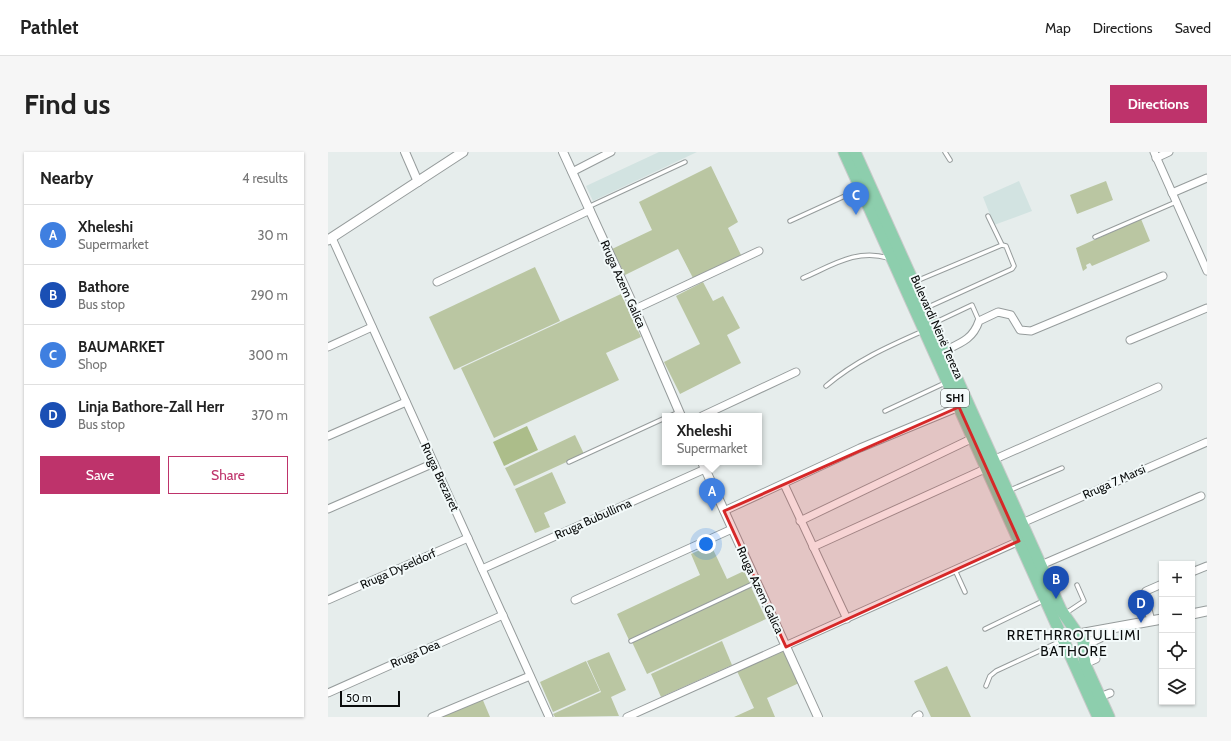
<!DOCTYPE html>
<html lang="en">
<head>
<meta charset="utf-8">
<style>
	body { margin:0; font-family:Cabin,sans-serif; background:#f6f6f6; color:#222 }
	.controls { position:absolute; right:12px; bottom:12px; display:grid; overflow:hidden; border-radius:0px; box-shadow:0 1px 3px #0004 }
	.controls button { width:36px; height:36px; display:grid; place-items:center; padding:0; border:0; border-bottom:1px solid #e0e0e0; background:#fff; color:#222; font:20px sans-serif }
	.scale { position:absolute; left:12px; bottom:10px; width:60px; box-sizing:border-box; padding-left:4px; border:2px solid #0a0c0c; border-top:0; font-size:11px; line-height:14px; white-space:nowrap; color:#0a0c0c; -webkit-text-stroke:3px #f3fafa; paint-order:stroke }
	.you { position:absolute; left:378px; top:392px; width:14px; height:14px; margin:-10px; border:3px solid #fff; border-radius:50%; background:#1a73e8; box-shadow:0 0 0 6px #1a73e833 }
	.badge { display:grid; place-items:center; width:26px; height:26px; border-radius:50%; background:#be336b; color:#fff; font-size:13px; font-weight:700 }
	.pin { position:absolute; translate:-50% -33px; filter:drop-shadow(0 1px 2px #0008) }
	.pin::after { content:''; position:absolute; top:21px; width:14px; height:12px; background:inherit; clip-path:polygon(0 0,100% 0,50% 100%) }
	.popup { position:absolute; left:334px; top:261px; width:100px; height:52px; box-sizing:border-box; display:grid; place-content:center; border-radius:0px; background:#fff; filter:drop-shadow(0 1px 3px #0005); font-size:13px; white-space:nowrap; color:#767676 }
	.popup b { font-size:15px; color:#222 }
	.popup::after { content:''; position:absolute; left:50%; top:100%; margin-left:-8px; border:8px solid transparent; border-top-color:#fff }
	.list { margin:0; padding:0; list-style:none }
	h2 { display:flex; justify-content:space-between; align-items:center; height:52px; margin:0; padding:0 16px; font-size:17px }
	h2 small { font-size:13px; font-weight:400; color:#767676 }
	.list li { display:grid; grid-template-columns:26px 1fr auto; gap:12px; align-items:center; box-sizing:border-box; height:60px; padding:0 16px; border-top:1px solid #e0e0e0 }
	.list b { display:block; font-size:15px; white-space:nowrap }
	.list p { margin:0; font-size:13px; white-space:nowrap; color:#767676 }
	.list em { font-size:13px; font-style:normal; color:#767676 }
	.actions { display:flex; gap:8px; padding:12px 16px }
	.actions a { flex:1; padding:9px 0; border:1px solid #be336b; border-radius:0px; text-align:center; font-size:14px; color:#be336b }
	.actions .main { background:#be336b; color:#fff }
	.icon { flex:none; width:22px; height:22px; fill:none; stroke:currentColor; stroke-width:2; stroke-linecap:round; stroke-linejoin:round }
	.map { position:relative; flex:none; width:879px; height:565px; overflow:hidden; border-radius:0px }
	header { display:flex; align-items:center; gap:24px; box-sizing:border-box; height:56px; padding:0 20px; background:#fff; border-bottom:1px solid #e0e0e0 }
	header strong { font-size:19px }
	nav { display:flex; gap:22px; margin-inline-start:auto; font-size:14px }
	.intro { display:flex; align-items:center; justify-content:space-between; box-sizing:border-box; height:96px; padding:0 24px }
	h1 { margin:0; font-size:28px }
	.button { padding:10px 18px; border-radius:0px; background:#be336b; color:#fff; font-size:14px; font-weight:700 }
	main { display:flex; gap:24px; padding:0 24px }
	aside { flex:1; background:#fff; border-radius:0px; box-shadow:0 1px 3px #0004 }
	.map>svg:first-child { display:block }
</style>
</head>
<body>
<header>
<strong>Pathlet</strong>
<nav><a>Map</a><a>Directions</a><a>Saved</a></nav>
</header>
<div class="intro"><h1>Find us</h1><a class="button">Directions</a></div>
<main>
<aside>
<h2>Nearby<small>4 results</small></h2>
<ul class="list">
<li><span class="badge" style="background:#3f7fe0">A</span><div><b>Xheleshi</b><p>Supermarket</p></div><em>30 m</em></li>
<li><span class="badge" style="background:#1a4fb4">B</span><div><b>Bathore</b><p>Bus stop</p></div><em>290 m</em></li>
<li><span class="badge" style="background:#3f7fe0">C</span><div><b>BAUMARKET</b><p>Shop</p></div><em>300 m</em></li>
<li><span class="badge" style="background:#1a4fb4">D</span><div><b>Linja Bathore-Zall Herr</b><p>Bus stop</p></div><em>370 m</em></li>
</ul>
<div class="actions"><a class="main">Save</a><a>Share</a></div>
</aside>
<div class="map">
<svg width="879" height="565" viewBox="0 0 879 565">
	<rect width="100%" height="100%" fill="#e6edec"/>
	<g fill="#d2e3e1">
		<path d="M331 0H369L265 49 258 34Z"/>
		<path d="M691 29 704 59 666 73 655 45Z"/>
	</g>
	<g fill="#bac6a2">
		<path d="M383 14 410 70 400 76 413 103 365 126 350 97 297 123 284 97 324 78 311 50Z"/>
		<path d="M778 29 785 48 749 62 742 43Z"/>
		<path d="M813 67 822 89 764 114 762 111 758 113 759 116 755 119 748 96Z"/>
		<path d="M207 115 232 169 126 218 101 165Z"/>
		<path d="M375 130 385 149 395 144 412 176 399 183 413 211 352 242 336 210 372 192 348 144Z"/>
		<path d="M293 142 313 185 278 201 291 228 166 286 133 216Z"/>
		<path d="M247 283 256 302 186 334 177 316Z"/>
		<path d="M224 320 238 351 216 361 222 375 207 381 187 337Z"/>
		<path d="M383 393 399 427 416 419 422 431 301 488 289 462 372 423 363 402Z"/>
		<path d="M423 435 438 467 319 522 304 490Z"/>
		<path d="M394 489 404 513 333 545 323 522Z"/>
		<path d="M456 498 471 531 439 546 447 565H406L426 556 409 519Z"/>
		<path d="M281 500 298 538 283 545 291 564 227 565 225 562 273 540 259 509Z"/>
		<path d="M258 509 272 539 225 560 212 530Z"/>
		<path d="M619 514 643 565H603L586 529Z"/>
		<path d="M154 546 162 565H112Z"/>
	</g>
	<path fill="#acbd8a" d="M199 274 210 298 176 314 165 290Z"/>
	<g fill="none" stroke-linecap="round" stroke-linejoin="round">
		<g stroke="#969c9c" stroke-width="5.5">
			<g id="service">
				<path d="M617 0 622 8"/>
				<path d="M260 55 357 10"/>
				<path d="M660 64 674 93"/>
				<path d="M462 69 530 38"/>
				<path d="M767 85 848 50"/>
				<path d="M475 126C503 114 529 96 560 106"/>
				<path d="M586 130 674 93 678 94 686 114 684 117 598 156"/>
				<path d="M606 171 644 153 651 169"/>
				<path d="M498 234C527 209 561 194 595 179"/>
				<path d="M557 259 617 231"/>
				<path d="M342 264 351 260"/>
				<path d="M241 310 337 266"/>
				<path d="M680 339 734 316"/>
				<path d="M627 418 637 440"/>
				<path d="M738 461 756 449 749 433"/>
				<path d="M657 477 717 448"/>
				<path d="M303 489 429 430"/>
				<path d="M658 534 662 524 668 519 733 489"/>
			</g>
		</g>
		<g stroke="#969c9c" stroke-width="9">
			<g id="minor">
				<path d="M826 0 879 119"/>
				<path d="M828 6 841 0"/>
				<path d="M244 20 283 0"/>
				<path d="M844 41 879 26"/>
				<path d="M4 86 221 565"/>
				<path d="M109 130 262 58"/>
				<path d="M307 157 431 99"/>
				<path d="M802 188 879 156"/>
				<path d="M0 195 44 175"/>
				<path d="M616 199C633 191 645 187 651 169L670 160 683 163 692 178 703 179 835 124"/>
				<path d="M374 264 468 220"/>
				<path d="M0 284 78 250"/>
				<path d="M665 308 830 235"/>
				<path d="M456 332 519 467"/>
				<path d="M0 357 106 311"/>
				<path d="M396 359 532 296 631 255"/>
				<path d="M472 369 645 286"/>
				<path d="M694 371 879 290"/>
				<path d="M485 395 659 316"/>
				<path d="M713 413 873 344"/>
				<path d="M154 417 377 317"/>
				<path d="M864 420 879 414"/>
				<path d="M0 448 140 386"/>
				<path d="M247 448 404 377"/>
				<path d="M823 469 816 442 818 439 834 432"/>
				<path d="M757 512 768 507"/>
				<path d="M0 541 175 463"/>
				<path d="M772 545 782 541"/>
				<path d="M104 565 202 524"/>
				<path d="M299 565 691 389"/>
				<path d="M588 565 591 563"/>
			</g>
		</g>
		<g stroke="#969c9c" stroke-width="10">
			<g id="tertiary">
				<path d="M77 0 90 30"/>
				<path d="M235 0 307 157 353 264"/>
				<path d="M374 310 490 565"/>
			</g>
		</g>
		<g stroke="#969c9c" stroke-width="11">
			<g id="secondary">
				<path d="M0 88 135 0"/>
				<path d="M864 462 879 459"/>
				<path d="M751 482 834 467"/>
				<path d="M756 493 781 481"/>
			</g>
		</g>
		<g stroke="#c9caca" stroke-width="13">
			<g id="primary">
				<path d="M516 0 770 565"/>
				<path d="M527 0 733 458 749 481"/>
				<path d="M743 481 751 482 756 490 755 496 757 512 781 565"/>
			</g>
		</g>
		<use href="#service" stroke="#fff" stroke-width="3.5"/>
		<use href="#minor" stroke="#fff" stroke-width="7"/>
		<use href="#tertiary" stroke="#fff" stroke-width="8"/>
		<use href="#secondary" stroke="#fff" stroke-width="9"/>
		<use href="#primary" stroke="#8dcead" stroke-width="11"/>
	</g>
	<path fill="#d62828" fill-opacity="0.2" stroke="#d62828" stroke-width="3" stroke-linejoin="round" d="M631 255 691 389 458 495 396 359Z"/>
	<g text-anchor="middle" stroke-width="4" stroke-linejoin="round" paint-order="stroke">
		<rect fill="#f3fafa" stroke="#505353" stroke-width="1" x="613" y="237" width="28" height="18" rx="3"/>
		<g font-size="11" font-weight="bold" fill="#0a0c0c">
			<text x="627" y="250">SH1</text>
		</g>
		<g font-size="12" fill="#0a0c0c" stroke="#f3fafa">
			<text transform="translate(295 132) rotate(66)" y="4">Rruga Azem Galica</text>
			<text transform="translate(609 175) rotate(66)" y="4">Bulevardi Nënë Tereza</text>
			<text transform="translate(112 325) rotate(65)" y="4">Rruga Brezaret</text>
			<text transform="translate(786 330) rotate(-24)" y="4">Rruga 7 Marsi</text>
			<text transform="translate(265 367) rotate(-24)" y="4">Rruga Bubullima</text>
			<text transform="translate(70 417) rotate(-24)" y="4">Rruga Dyseldorf</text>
			<text transform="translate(432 438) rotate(65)" y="4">Rruga Azem Galica</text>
			<text transform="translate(87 502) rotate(-24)" y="4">Rruga Dea</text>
		</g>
		<g font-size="14" letter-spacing="1" fill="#0a0c0c" stroke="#f3fafa">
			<text x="746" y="488">RRETHRROTULLIMI<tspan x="746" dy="16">BATHORE</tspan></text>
		</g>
	</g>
</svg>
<div class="controls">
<button>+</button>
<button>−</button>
<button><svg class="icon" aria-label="locate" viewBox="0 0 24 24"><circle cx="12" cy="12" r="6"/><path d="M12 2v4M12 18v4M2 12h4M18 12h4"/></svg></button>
<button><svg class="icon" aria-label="layers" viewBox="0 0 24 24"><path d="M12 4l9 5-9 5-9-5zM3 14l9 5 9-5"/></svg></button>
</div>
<div class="scale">50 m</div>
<div class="you"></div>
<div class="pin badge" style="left:384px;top:359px;background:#3f7fe0">A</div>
<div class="popup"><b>Xheleshi</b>Supermarket</div>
<div class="pin badge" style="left:728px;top:447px;background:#1a4fb4">B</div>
<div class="pin badge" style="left:528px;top:63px;background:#3f7fe0">C</div>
<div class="pin badge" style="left:813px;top:471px;background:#1a4fb4">D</div>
</div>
</main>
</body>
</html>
